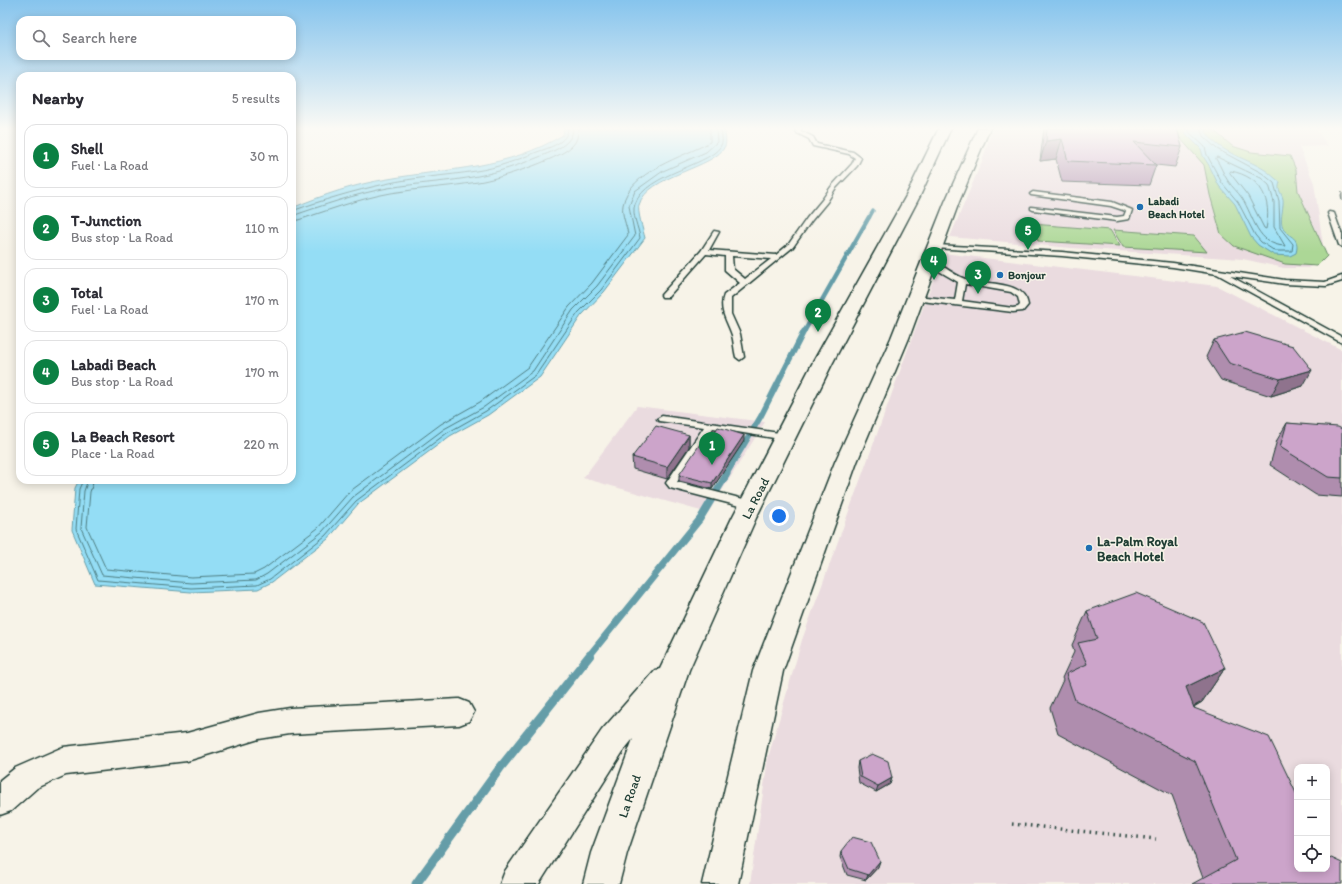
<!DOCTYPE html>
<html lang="en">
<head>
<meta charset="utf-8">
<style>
	body { margin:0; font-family:Itim,sans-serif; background:#f2f2f3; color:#2b2b33 }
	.controls { position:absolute; right:12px; bottom:12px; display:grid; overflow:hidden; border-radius:8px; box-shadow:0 2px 10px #0003 }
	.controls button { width:36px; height:36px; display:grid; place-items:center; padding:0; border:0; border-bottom:1px solid #e1e1e2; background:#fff; color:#2b2b33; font:20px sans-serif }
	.you { position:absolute; left:779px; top:516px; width:14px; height:14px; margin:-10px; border:3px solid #fff; border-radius:50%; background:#1a73e8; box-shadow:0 0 0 6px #1a73e833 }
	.badge { display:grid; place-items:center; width:26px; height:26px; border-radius:50%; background:#0b8043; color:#fff; font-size:13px; font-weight:700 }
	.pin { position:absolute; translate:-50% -33px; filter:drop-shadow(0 1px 2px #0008) }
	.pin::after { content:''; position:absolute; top:21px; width:14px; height:12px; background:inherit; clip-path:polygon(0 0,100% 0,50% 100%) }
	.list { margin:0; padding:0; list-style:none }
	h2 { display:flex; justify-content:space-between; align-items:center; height:52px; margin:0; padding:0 16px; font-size:17px }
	h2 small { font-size:13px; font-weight:400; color:#7c7c81 }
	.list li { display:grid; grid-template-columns:26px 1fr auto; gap:12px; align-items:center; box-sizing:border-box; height:64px; margin:0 8px 8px; padding:0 8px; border:1px solid #e1e1e2; border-radius:12px }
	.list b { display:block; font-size:15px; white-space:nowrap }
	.list p { margin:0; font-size:13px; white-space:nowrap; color:#7c7c81 }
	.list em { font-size:13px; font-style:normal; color:#7c7c81 }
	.icon { flex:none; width:22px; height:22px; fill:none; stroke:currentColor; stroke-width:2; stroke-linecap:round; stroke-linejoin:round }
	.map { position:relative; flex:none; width:1342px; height:884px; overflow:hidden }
	.search { position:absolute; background:#fff; box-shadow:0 2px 10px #0003; left:16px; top:16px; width:280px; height:44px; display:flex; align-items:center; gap:10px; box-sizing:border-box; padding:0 14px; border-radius:12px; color:#7c7c81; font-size:15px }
	.panel { position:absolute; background:#fff; box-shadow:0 2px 10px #0003; left:16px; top:72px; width:280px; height:412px; border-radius:12px }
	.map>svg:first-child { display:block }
</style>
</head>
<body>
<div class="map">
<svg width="1342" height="884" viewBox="0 0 1342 884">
	<rect width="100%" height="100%" fill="#f7f3e8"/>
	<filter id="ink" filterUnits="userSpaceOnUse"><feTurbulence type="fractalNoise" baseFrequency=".025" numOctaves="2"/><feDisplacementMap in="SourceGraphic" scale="8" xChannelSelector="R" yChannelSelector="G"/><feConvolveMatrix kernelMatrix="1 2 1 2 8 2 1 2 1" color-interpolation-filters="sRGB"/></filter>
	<g filter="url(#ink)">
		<g fill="#eadbdf" fill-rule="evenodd">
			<path d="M993 128H1315L1328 146 1299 147 1314 183 1325 259 1308 268H1284L1243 259 1072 248 950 237 982 161Z"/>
			<path d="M943 253 1217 286 1342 350V884H750L768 758 802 640ZM1297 767H1327V869H1297Z"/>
			<path d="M637 406 765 422 708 513 583 478Z"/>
		</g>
		<g fill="#acd796" stroke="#668a65">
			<path d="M1171 128H1211L1232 146 1251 152 1290 156 1296 170 1298 191 1327 256 1317 266 1285 264 1234 246 1221 234 1210 195 1204 165Z"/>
			<path d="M1032 224 1110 230 1120 246 1038 241Z"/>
			<path d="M1113 230 1194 236 1207 252 1123 247Z"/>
		</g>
		<g fill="#94ddf5" stroke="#659da8">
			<path d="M564 128H724C725 133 727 142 725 146 716 168 647 175 639 205 637 211 643 230 645 238L604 292 581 316 540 377 488 415 450 436 358 504 328 539 272 582 258 589 191 592 95 584 72 530 75 488 79 480H292V208C323 195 355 184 388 179 450 168 507 169 563 135Z"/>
			<path d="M1186 128H1204C1215 152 1245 157 1265 170 1270 173 1274 178 1280 182 1277 191 1281 191 1283 199 1284 207 1280 217 1282 225 1286 239 1301 234 1296 253L1290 256 1274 255 1258 245 1251 237 1235 204 1219 186 1210 167 1203 156 1201 149 1186 134 1185 130Z"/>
		</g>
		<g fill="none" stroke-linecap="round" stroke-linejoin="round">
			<g stroke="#4e7d81" stroke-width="1">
				<path d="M1189 128V132L1205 147 1207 155 1222 183 1238 202 1255 235 1261 242 1275 251H1292L1293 244 1280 228 1279 201 1274 183 1262 173 1217 149 1203 136 1200 128"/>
				<path d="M1217 157 1261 178 1269 185 1274 202V227L1285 246C1257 245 1254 217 1242 198 1238 192 1232 187 1228 181 1223 174 1221 166 1216 159Z"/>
				<path d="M1231 171C1262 177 1272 200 1266 229L1264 228 1248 196 1230 173Z"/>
				<path d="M292 211C323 200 353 191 385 184 415 177 446 176 476 171 497 168 517 160 537 152 548 148 568 143 568 128"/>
				<path d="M292 216C324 205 355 194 388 188 418 183 448 182 478 176 499 172 519 165 539 157 553 151 573 145 573 128"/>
				<path d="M292 222C324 212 357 199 391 193 420 188 449 187 478 182 498 179 557 160 571 147 577 142 578 135 579 128"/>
				<path d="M83 480 79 489 76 529 98 580 191 588 257 585 270 579 325 536 356 501 447 433 486 411 536 375 578 313 601 290 640 238C639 228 631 214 635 204 646 172 716 165 722 143 723 139 721 133 721 128"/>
				<path d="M88 480 84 491 81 528 102 575 191 583 256 580 267 574 322 532 353 497 444 429 484 407 533 371 573 310 597 286 635 236 629 206 635 191 663 171 706 152 717 142 716 128"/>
				<path d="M94 480 90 492 87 527 106 569 191 577 254 574 264 569 318 528 349 492 441 424 480 402 528 367 569 307 592 283 628 235C627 225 621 215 623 205 629 171 684 157 710 142V128"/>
			</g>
			<path stroke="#659da8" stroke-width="3.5" d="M869 218 873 211"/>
			<path stroke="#659da8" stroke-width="4.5" d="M804 332 869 217"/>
			<path stroke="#659da8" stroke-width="5.5" d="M726 475 761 416 804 331"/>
			<path stroke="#659da8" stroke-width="7" d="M589 656 700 519 727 474"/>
			<path stroke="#659da8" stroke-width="9" d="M416 884 500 768 590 655"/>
			<g stroke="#1f3d34" stroke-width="3">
				<g id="lane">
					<path d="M795 128H801V131L813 137 817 144 853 152 861 158 857 166 835 189 827 202 812 220 793 247 731 298V314L740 334 744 357 740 360 736 357C734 350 734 342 732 335 728 322 718 310 724 295L740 283 725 270V256L706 254 668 297H662L661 295 701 251 714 231 719 232 709 250 776 255 788 245 807 218 822 200 831 187 852 164 855 158 849 154 813 146 809 139 797 133ZM732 256 771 259 745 279 733 269Z"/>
					<path d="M1033 192 1112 202 1132 210 1129 219 1117 221 1033 210 1031 209V207L1117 217 1124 216 1126 211 1111 206 1031 195 1030 194Z"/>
					<path d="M1329 212 1334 213 1342 235V247L1339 245 1328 213Z"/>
					<path d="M936 245 1062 252 1173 263 1285 280 1325 282 1342 276V281L1326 286 1285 284 1230 276 1342 337V343L1217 274 1173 267 1062 256 934 248V246Z"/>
					<path d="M927 260H933C943 266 954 275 965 279 984 286 1024 279 1028 305L1023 311 1013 312 913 300V296H916L955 300 958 282 927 264ZM965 284 1011 292 1018 297 1020 305 1018 307 1013 308 962 301Z"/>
					<path d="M662 416 786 434 791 437 786 440 713 428 677 482 755 502 756 505 755 508 751 509 670 488 666 483 704 427 659 421 657 419Z"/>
				</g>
			</g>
			<g stroke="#1f3d34" stroke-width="3">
				<path id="street" d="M459 699 469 703 474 712 469 721 459 725 290 734 259 739 187 761 66 775 37 788 11 811 0 815V780L15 768 63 747 187 733 259 713 290 708Z"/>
			</g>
			<g stroke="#1f3d34" stroke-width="3">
				<g id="primary">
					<path d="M939 128H951L920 196 832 364 756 518 689 670 627 853 619 884H583L591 853 633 739 624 750 539 884H500L505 871 602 730 655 670 660 669 732 518 812 364 906 196Z"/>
					<path d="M978 128H990L959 202 909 338 857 462 783 671 738 884H702L753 671 835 462 891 338 945 202Z"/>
				</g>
			</g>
			<path stroke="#1f3d34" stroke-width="3.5" stroke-dasharray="1.5 4.5" stroke-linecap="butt" d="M1012 824 1156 839"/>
			<use href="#lane" fill="#f7f3e8" fill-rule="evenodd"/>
			<use href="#street" fill="#f7f3e8" fill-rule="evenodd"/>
			<use href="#primary" fill="#f7f3e8" fill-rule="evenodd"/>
		</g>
		<g fill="#af8dae" stroke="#1f3d34">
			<path d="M1044 128H1177L1182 147 1175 167 1156 165 1149 185 1062 182 1056 159 1040 161Z"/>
			<path d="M1342 192V201L1341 195Z"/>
			<path d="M1214 340 1303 386 1271 396 1221 380 1206 357Z"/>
			<path d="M1287 423 1342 429V497L1316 495 1270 465 1277 440Z"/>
			<path d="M689 435V447L667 479 633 469 632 457Z"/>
			<path d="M744 441 712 489 679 481V475L705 446Z"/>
			<path d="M1087 611 1225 668 1202 702 1194 707 1297 869 1203 878 1172 795 1058 734 1050 708 1063 680 1062 678 1074 652 1072 645Z"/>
			<path d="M858 761 892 778 890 784 876 792 859 783 857 768Z"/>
			<path d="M841 851 878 867 866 880 847 875 840 857Z"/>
		</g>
		<g fill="#8f738d" stroke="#1f3d34">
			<path d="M1062 139 1056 159 1040 161 1046 141Z"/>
			<path d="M1312 370 1303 386 1271 396 1280 379Z"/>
			<path d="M689 435V447L667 479V467Z"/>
			<path d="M744 435V441L712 489V483Z"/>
			<path d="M1225 668 1202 702 1165 721 1186 687Z"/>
			<path d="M892 778 890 784 876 792 878 786Z"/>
			<path d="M880 861 878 867 866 880 868 875Z"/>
		</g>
		<g fill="#cca4ca" stroke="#1f3d34">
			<path d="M1047 128H1177L1182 147 1134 142 1156 165 1068 161 1062 139 1046 141Z"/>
			<path d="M1245 332 1293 346 1312 370 1280 379 1229 363 1214 340Z"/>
			<path d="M1287 423 1338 427 1342 429V478L1328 477 1280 447Z"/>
			<path d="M656 426 689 435 667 467 632 457Z"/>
			<path d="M718 427 744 435 712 483 679 475 700 444 705 446Z"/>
			<path d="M1136 593 1203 622 1225 668 1186 687 1194 708 1269 737 1297 795V869H1327V855V856L1342 863V884H1192L1236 860 1195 761 1075 700 1066 674 1087 664 1078 643 1097 639 1087 611Z"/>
			<path d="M872 754 888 761 892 778 878 786 861 777 858 761Z"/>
			<path d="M852 837 871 842 880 861 868 875 849 869 841 851Z"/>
		</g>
	</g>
	<linearGradient id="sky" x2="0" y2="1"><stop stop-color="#86c4ed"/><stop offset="0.51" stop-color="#fbfaf5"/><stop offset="1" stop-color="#fbfaf5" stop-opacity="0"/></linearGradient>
	<rect width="1342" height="252" fill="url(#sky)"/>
	<g fill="#1f6fb2" stroke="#f7f3e8" stroke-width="1.5">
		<circle cx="1140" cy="207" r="4"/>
		<circle cx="1000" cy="275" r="4"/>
		<circle cx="1089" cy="548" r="4"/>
	</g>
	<g text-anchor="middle" stroke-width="3" stroke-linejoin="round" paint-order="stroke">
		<g font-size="11" font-weight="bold" fill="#1f3d34" stroke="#f7f3e8" text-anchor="start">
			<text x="1148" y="205">Labadi<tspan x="1148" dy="13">Beach Hotel</tspan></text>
			<text x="1008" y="279">Bonjour</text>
		</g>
		<g font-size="13" fill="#1f3d34" stroke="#f7f3e8">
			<text transform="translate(755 498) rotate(-63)" y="5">La Road</text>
			<text transform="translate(629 796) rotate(-71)" y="5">La Road</text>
		</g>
		<g font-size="13" font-weight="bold" fill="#1f3d34" stroke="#f7f3e8" text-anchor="start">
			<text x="1097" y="546">La-Palm Royal<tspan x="1097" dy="15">Beach Hotel</tspan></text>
		</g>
	</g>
</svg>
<div class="controls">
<button>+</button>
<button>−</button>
<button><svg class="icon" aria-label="locate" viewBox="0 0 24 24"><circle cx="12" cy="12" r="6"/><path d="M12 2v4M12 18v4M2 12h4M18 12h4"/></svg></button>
</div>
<div class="you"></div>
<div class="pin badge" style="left:712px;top:465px">1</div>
<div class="pin badge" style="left:818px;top:332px">2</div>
<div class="pin badge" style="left:978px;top:294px">3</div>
<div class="pin badge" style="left:934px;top:280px">4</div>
<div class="pin badge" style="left:1028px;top:250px">5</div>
<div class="search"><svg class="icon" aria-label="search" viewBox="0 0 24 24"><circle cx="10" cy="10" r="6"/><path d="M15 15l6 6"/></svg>Search here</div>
<section class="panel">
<h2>Nearby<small>5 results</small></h2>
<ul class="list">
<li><span class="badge">1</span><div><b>Shell</b><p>Fuel · La Road</p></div><em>30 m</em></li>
<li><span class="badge">2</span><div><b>T-Junction</b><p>Bus stop · La Road</p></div><em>110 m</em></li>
<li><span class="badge">3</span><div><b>Total</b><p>Fuel · La Road</p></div><em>170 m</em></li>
<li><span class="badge">4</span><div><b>Labadi Beach</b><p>Bus stop · La Road</p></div><em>170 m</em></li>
<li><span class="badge">5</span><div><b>La Beach Resort</b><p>Place · La Road</p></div><em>220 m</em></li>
</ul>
</section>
</div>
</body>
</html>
